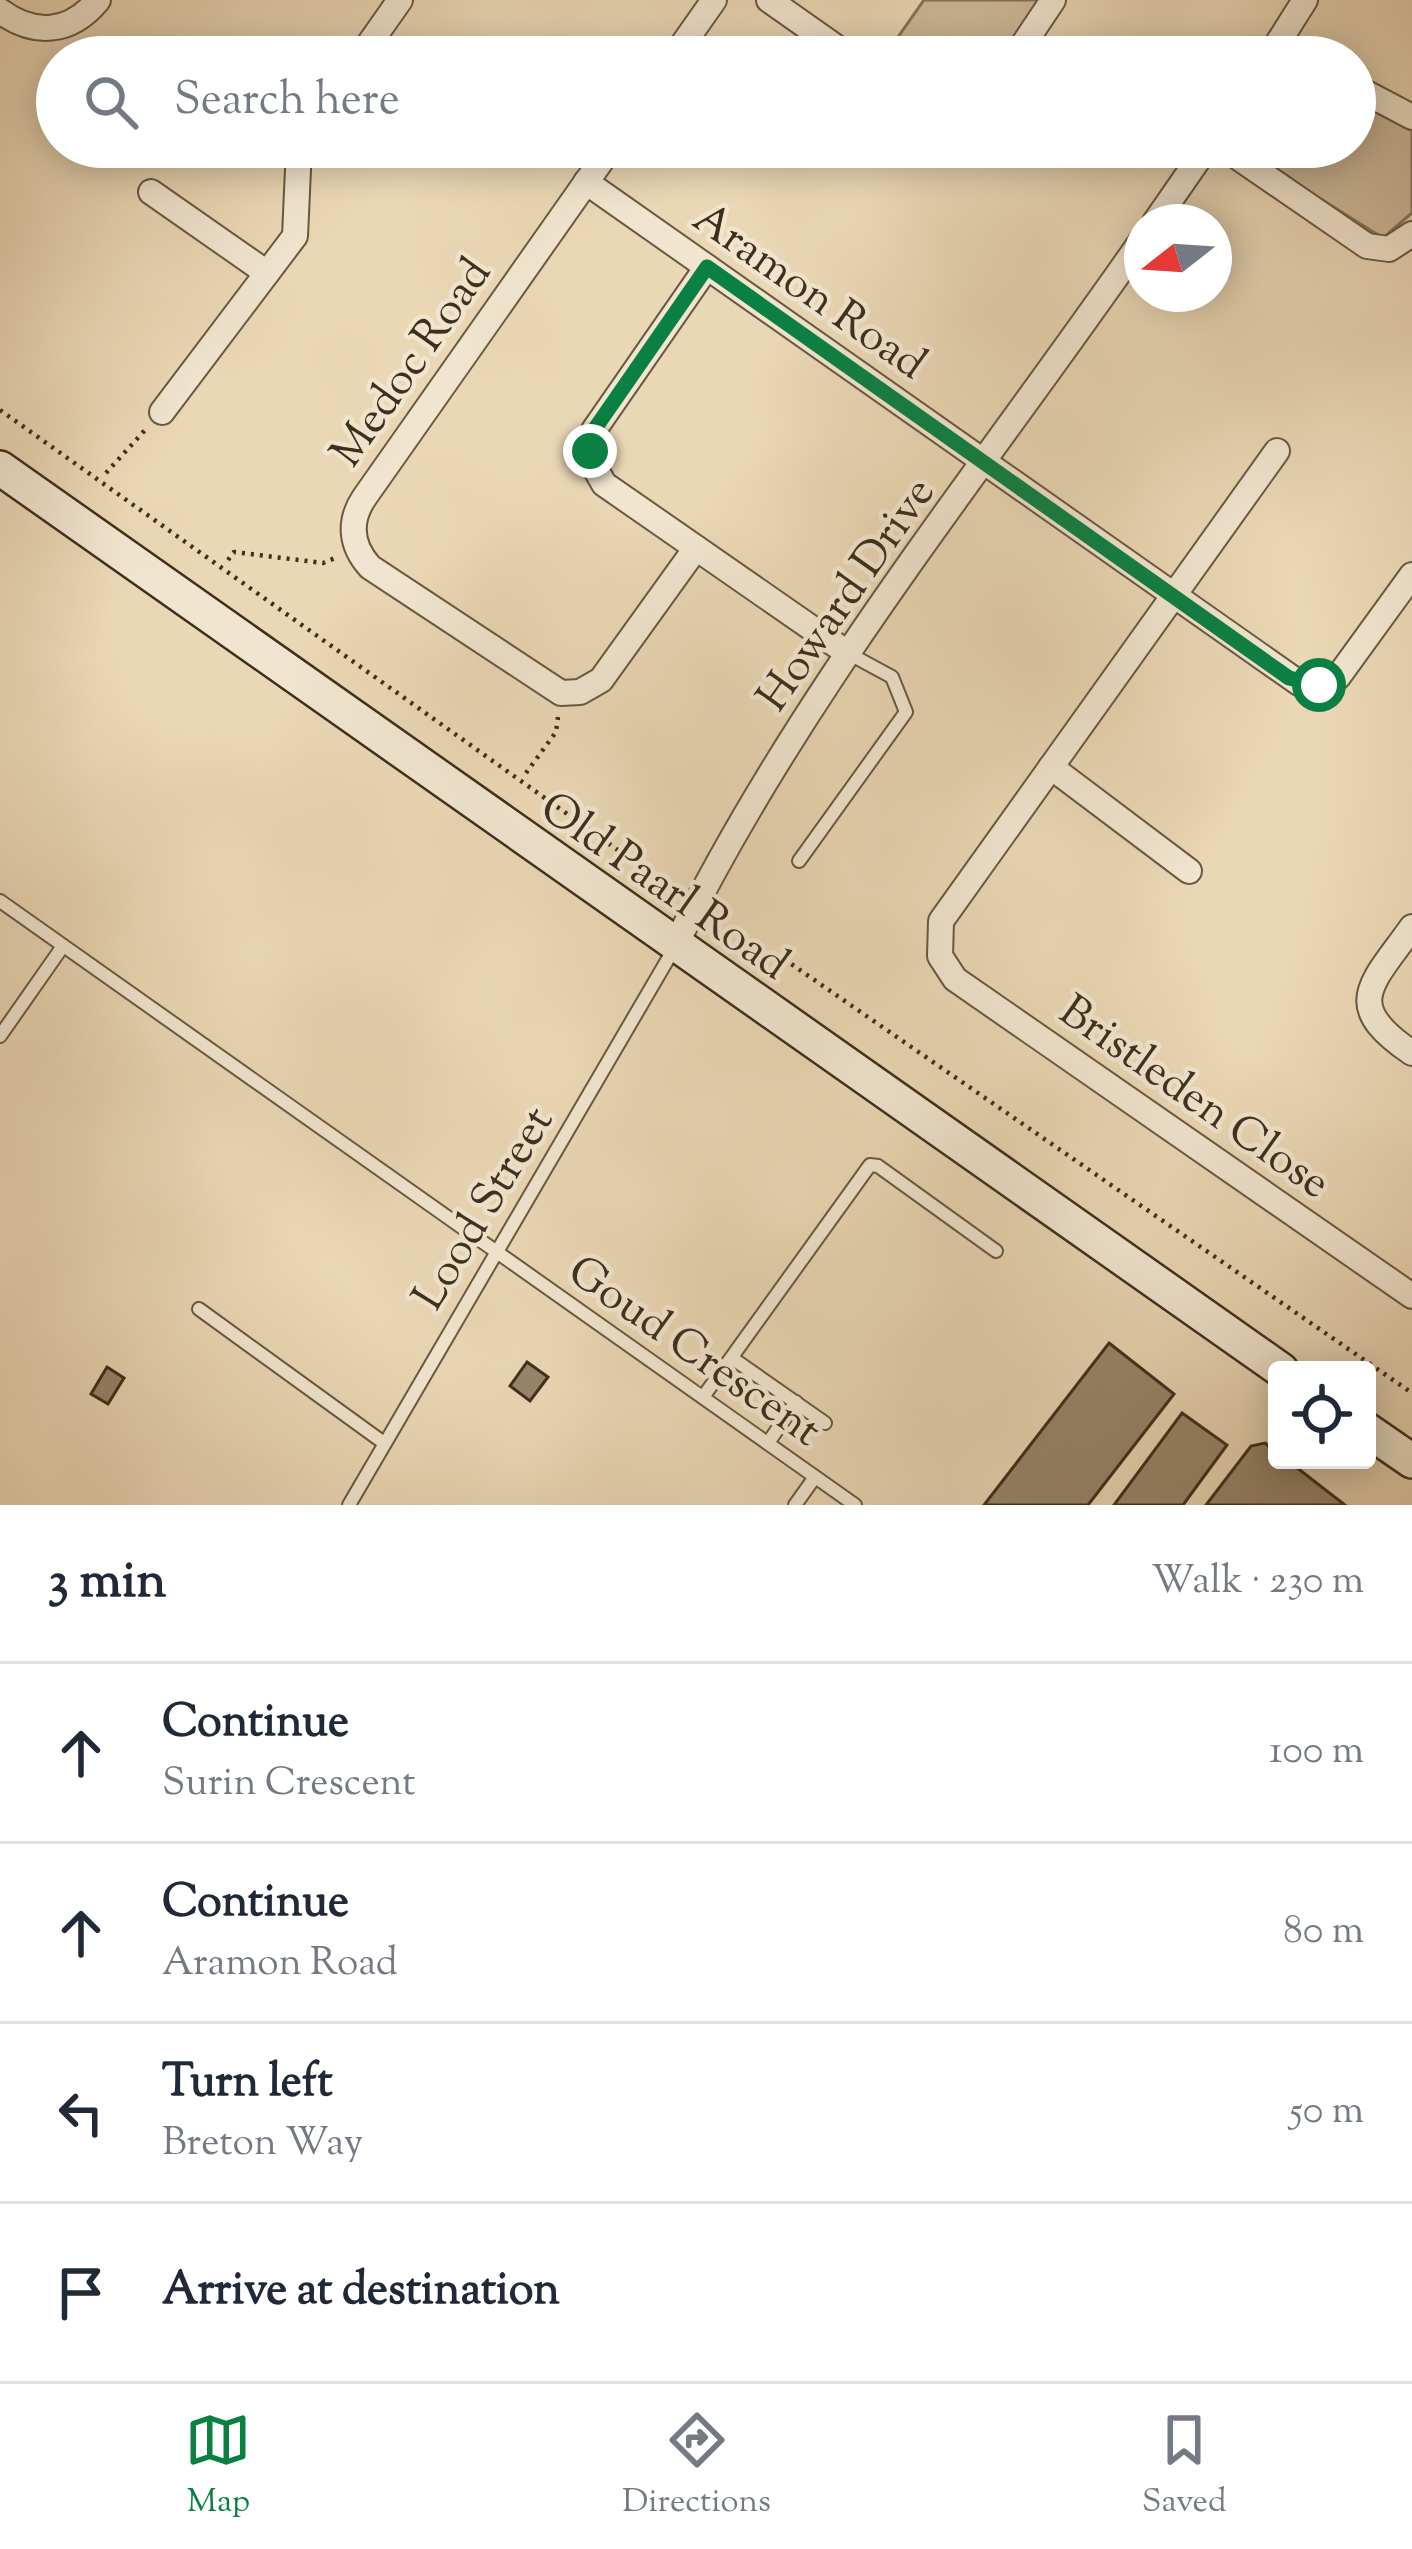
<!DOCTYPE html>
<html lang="en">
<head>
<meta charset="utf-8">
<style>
	body { margin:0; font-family:"Sorts Mill Goudy",serif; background:#f2f2f3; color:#1f2937 }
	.controls { position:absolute; right:36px; bottom:36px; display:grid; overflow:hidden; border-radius:12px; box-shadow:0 6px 30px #0003 }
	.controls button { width:108px; height:108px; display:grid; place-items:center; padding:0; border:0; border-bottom:3px solid #e0e1e3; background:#fff; color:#1f2937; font:60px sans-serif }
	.compass { position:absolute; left:1124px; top:204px; width:108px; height:108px; border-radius:50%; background:#fff; box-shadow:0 6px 30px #0003; rotate:253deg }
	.stop { position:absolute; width:36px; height:36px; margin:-27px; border:9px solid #0b8043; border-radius:50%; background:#fff }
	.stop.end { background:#0b8043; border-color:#fff; box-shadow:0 3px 12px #0008 }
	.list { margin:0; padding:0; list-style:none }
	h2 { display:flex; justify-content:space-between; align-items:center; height:156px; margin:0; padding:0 48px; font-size:51px }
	h2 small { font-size:39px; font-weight:400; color:#747a83 }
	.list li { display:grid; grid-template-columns:78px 1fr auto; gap:36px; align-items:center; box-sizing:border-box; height:180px; padding:0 48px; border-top:3px solid #e0e1e3 }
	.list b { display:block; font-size:45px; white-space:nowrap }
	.list p { margin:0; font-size:39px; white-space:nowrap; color:#747a83 }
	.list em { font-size:39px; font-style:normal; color:#747a83 }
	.icon { flex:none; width:66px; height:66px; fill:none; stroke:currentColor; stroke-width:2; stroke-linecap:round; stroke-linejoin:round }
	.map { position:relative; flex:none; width:1412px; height:1505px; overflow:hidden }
	.search { position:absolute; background:#fff; box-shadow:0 6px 30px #0003; left:36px; right:36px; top:36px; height:132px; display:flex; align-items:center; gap:30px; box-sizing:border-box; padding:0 42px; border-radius:66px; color:#747a83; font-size:45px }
	.sheet { height:876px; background:#fff }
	nav { display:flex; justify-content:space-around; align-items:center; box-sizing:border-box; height:168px; border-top:3px solid #e0e1e3; background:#fff; font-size:33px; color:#747a83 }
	nav a { display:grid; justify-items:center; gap:6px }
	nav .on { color:#0b8043 }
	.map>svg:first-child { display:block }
</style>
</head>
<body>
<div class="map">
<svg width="1412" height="1505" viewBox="0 0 1412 1505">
	<rect width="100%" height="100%" fill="#ead7b5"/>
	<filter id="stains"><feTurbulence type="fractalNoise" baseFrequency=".00167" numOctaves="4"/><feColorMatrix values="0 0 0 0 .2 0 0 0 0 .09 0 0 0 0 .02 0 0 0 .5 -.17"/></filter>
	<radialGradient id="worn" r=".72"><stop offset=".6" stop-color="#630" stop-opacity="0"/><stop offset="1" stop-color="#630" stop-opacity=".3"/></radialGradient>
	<g fill="#cdba9b" stroke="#86745c" stroke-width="3">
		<path d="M924 0H1041L1005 57H884Z"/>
		<path d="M1355 98 1412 129V213L1383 238 1260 161 1258 147H1355Z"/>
	</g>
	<g fill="#97866c" stroke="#3e2f1c" stroke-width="3">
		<path d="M1109 1343 1174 1394 1088 1505H984Z"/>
		<path d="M527 1362 548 1377 530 1401 510 1386Z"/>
		<path d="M107 1367 124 1378 108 1404 91 1394Z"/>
		<path d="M1182 1413 1227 1445 1183 1505H1114Z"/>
		<path d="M1265 1443 1277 1453V1460H1287L1345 1505H1206L1251 1446Z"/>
	</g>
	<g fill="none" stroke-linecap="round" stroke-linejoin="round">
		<g stroke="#695942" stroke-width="16">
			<g id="lane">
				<path d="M799 861 906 712 892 677 846 652"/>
				<path d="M0 901 855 1505"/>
				<path d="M0 1036 63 946"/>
				<path d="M199 1309 384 1443"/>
				<path d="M732 1358 825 1423"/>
				<path d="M703 1397 870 1165 878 1166 996 1251"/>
				<path d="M768 1443 796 1402"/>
				<path d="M349 1505 675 947"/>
				<path d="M795 1505 815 1477"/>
			</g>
		</g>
		<g stroke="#695942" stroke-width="28">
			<g id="street">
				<path d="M769 0 850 57"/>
				<path d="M0 11C34 36 70 34 98 0"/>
				<path d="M360 57 400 0"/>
				<path d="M674 57 714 0"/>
				<path d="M1015 57 1053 0"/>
				<path d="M1269 57 1305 0"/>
				<path d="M1355 87 1412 117"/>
				<path d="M611 147 364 498C348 522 351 546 370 567L561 693 580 692 601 680 696 548"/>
				<path d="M1223 147 1367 246 1389 249 1412 234"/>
				<path d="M586 182 1299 683 1319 685 1338 677 1412 575"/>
				<path d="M151 192 267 273"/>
				<path d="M1155 222 1207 147"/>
				<path d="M707 267 594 430 591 461 604 484 846 652"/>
				<path d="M162 412 295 236 299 147"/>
				<path d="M1277 451 941 921 940 956 955 979 1412 1296"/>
				<path d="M1051 767 1189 871"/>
				<path d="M1412 927C1371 985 1341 1005 1412 1053"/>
				<path d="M675 946C800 692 981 472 1142 240"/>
			</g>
		</g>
		<g stroke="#3e2f1c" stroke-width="38">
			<g id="secondary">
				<path d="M0 468 1281 1370"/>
				<path d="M1367 1430 1412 1461"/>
			</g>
		</g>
		<g stroke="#3e2f1c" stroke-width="4.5" stroke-dasharray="3 6" stroke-linecap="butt">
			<path d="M0 410 622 853"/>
			<path d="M106 473 146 429"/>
			<path d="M228 560 234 552 323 563 335 558"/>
			<path d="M526 773 556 732 558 717"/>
			<path d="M784 959 1412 1393"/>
		</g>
		<use href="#lane" stroke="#f1e5cf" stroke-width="12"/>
		<use href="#street" stroke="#f1e5cf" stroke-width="24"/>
		<use href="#secondary" stroke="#f1e5cf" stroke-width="33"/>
	</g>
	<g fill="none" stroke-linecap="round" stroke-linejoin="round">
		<path stroke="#0b8043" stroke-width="15" d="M590 451 594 430 707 267 1289 678 1319 685"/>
	</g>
	<g text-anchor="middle" stroke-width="9" stroke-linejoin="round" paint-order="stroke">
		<g font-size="45" fill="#3e2f1c" stroke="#f1e5cf">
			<text transform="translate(811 289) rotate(35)" y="16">Aramon Road</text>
			<text transform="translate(409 361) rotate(-55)" y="16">Medoc Road</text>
			<text transform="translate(844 593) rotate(-55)" y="16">Howard Drive</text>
			<text transform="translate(666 884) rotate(35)" y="16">Old Paarl Road</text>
			<text transform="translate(1196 1095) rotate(35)" y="16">Bristleden Close</text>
			<text transform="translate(481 1207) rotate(-59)" y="16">Lood Street</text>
			<text transform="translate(696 1349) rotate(35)" y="16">Goud Crescent</text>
		</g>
	</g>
	<rect width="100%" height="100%" filter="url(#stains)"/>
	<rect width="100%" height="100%" fill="url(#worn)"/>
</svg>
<div class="controls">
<button><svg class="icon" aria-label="locate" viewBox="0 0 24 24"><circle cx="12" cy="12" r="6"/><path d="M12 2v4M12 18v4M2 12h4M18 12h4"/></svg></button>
</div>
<svg class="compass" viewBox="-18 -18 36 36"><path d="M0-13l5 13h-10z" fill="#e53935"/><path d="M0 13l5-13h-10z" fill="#747a83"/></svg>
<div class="stop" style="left:1319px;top:685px"></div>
<div class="stop end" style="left:590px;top:451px"></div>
<div class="search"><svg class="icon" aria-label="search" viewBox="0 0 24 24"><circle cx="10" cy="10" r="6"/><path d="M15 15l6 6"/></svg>Search here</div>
</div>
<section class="sheet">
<h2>3 min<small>Walk · 230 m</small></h2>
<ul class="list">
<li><svg class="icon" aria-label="ahead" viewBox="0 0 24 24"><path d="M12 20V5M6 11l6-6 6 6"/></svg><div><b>Continue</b><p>Surin Crescent</p></div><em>100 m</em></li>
<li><svg class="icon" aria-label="ahead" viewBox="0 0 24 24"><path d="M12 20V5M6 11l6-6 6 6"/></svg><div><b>Continue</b><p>Aramon Road</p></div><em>80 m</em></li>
<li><svg class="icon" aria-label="left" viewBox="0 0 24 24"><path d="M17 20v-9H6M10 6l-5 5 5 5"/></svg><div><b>Turn left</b><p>Breton Way</p></div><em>50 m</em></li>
<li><svg class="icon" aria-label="arrive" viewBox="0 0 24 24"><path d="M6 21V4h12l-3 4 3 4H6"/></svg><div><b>Arrive at destination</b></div></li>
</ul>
</section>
<nav>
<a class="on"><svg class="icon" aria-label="map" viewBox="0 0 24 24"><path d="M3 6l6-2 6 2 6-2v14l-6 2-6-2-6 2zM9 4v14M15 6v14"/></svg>Map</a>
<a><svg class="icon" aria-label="directions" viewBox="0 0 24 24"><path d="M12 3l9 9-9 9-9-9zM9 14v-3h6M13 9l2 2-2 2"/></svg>Directions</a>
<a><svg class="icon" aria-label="saved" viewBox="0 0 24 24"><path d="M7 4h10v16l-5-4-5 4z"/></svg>Saved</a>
</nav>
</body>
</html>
